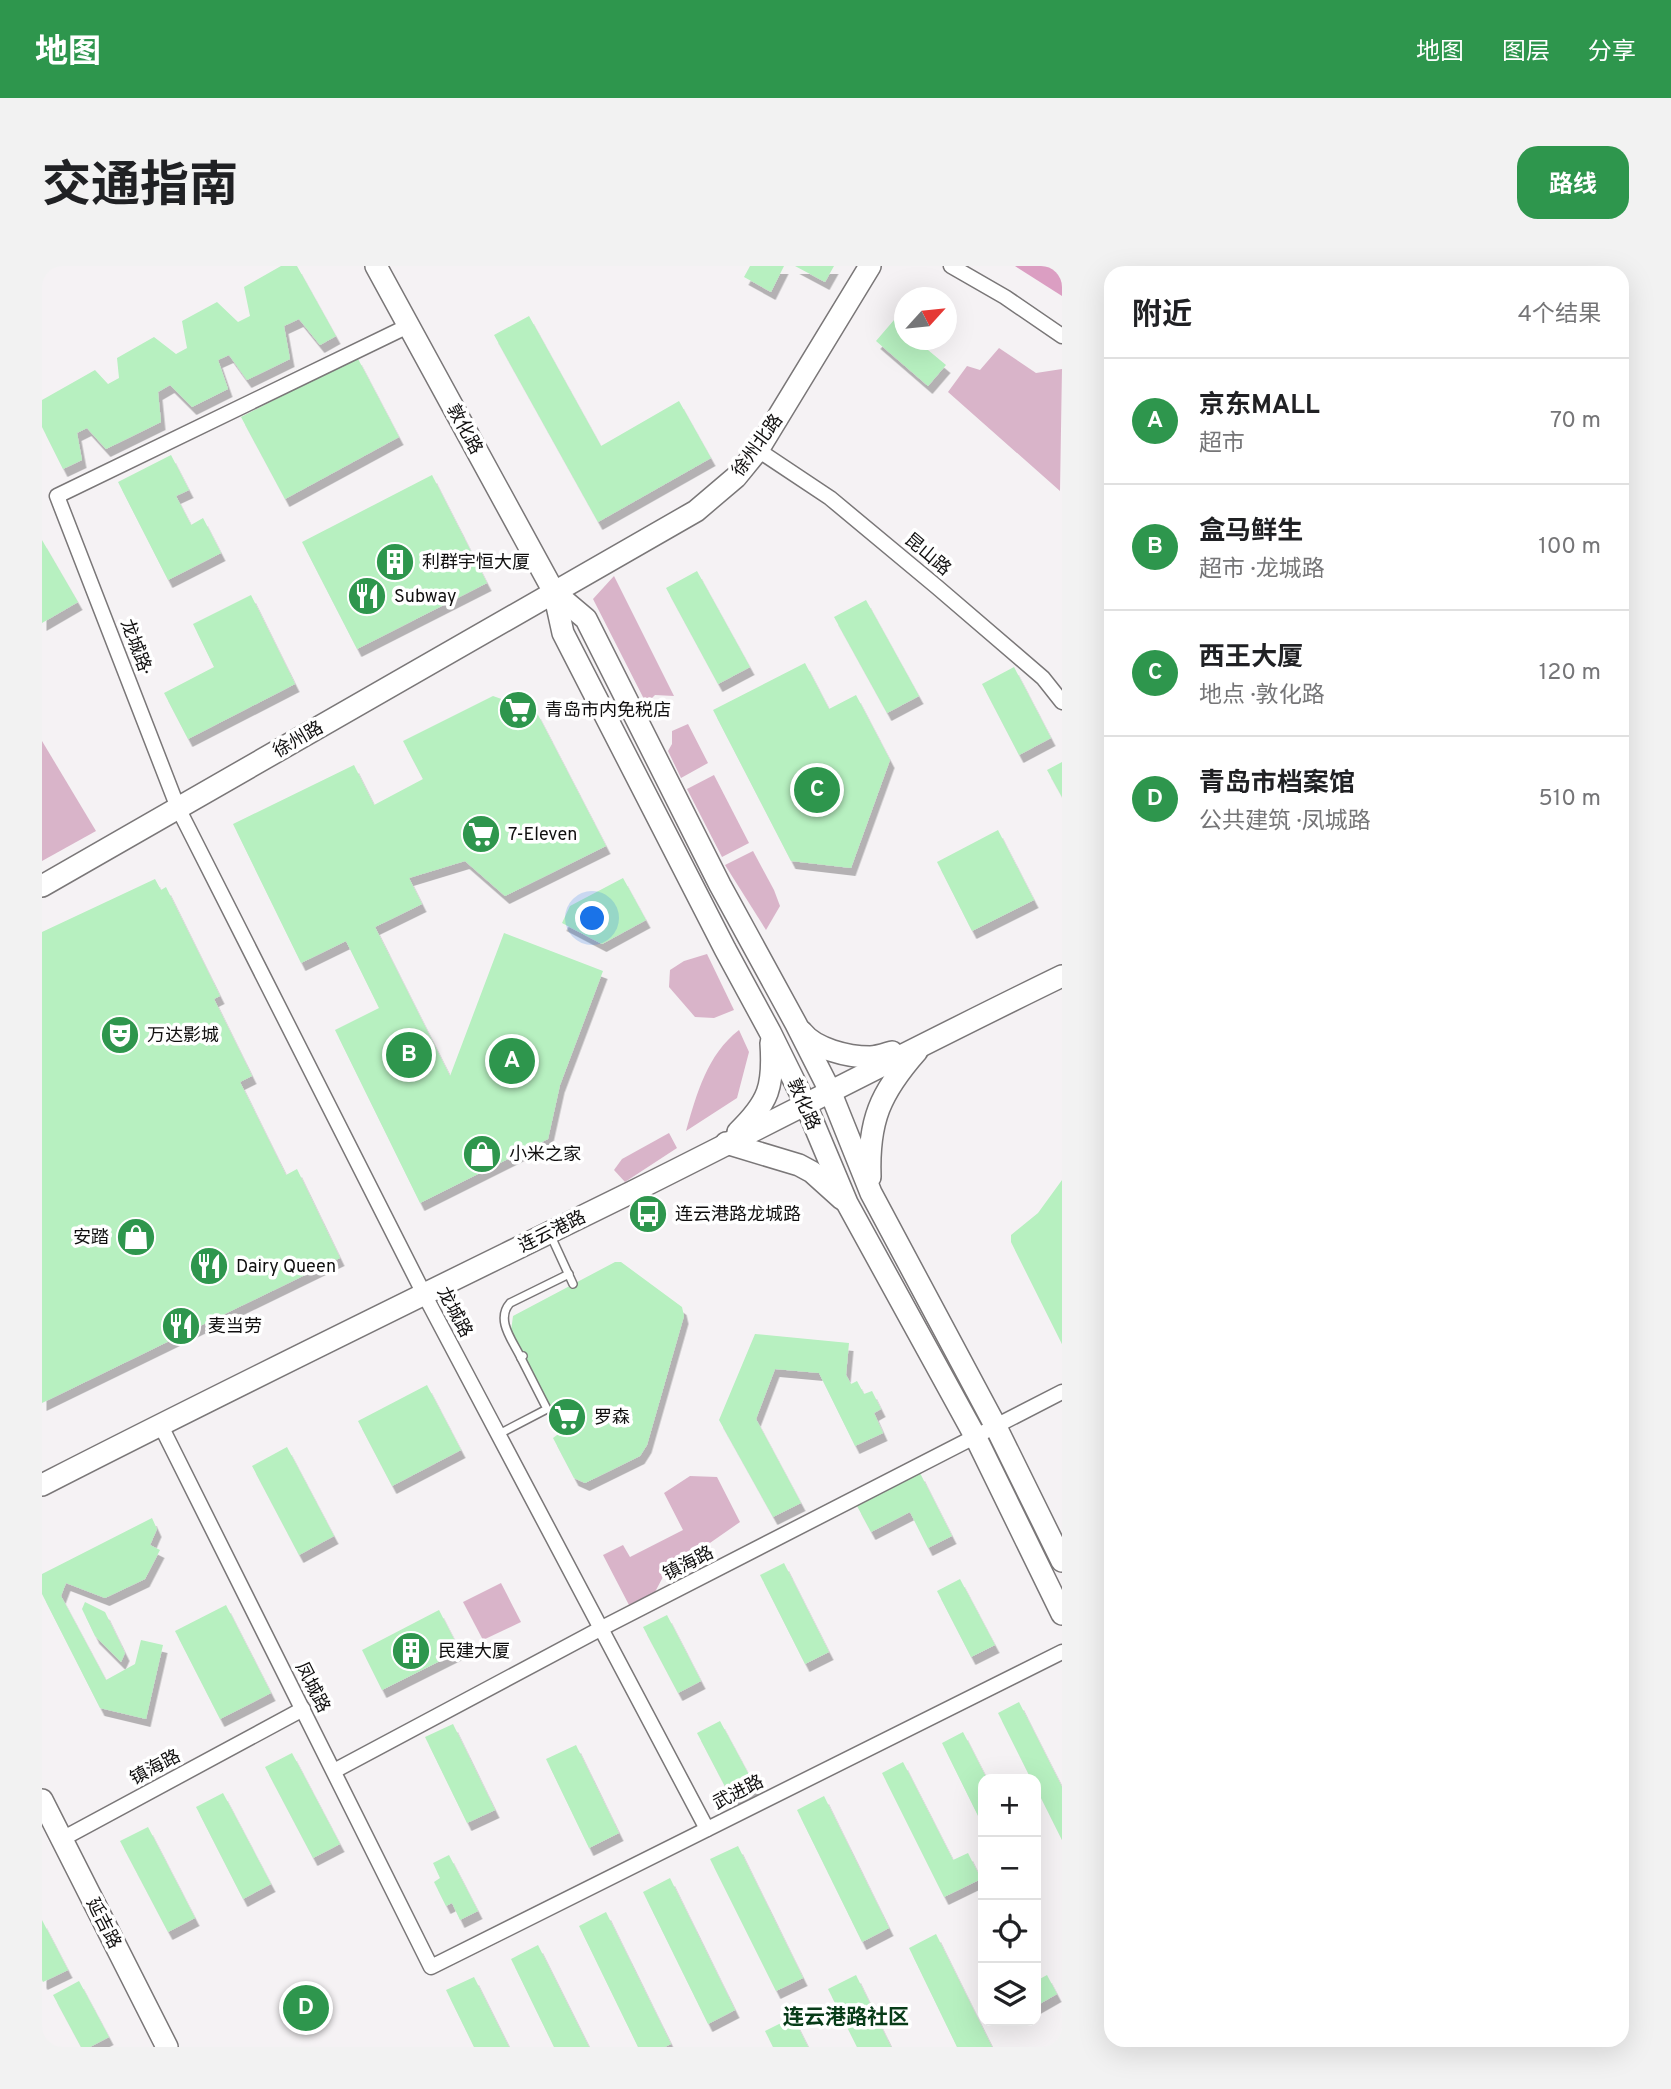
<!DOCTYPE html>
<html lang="zh">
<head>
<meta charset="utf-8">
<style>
	body { margin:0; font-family:Overpass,"Noto Sans SC",sans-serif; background:#f2f2f2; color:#202124 }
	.controls { position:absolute; right:21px; bottom:21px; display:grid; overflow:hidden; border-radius:14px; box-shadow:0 7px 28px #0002 }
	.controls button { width:63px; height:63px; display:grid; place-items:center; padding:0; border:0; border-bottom:2px solid #e0e0e0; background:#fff; color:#202124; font:35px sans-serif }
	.compass { position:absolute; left:852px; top:21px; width:63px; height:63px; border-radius:50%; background:#fff; box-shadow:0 7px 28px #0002; rotate:63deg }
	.you { position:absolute; left:551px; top:653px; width:24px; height:24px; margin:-18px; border:5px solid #fff; border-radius:50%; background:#1a73e8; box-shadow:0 0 0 10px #1a73e833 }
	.badge { display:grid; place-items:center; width:46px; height:46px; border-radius:50%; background:#2e964d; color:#fff; font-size:23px; font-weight:700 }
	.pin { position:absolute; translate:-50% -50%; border:4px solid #fff; box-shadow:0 2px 7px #0006 }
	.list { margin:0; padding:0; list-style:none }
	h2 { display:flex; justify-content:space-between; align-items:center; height:91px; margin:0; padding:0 28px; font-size:30px }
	h2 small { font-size:23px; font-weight:400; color:#757577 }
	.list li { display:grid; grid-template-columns:46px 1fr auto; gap:21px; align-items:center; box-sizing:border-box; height:126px; padding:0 28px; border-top:2px solid #e0e0e0 }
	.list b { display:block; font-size:26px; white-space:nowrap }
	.list p { margin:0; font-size:23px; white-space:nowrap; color:#757577 }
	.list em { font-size:23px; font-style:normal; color:#757577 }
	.icon { flex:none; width:38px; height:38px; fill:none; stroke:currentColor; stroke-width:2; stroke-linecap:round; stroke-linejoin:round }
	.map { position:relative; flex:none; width:1020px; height:1781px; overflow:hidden; border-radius:21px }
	header { display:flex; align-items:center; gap:42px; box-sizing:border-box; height:98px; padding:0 35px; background:#2e964d; color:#fff }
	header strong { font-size:33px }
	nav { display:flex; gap:38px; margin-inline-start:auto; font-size:24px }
	.intro { display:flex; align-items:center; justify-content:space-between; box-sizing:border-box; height:168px; padding:0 42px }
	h1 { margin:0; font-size:49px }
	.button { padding:18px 32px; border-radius:21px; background:#2e964d; color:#fff; font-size:24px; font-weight:700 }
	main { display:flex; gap:42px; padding:0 42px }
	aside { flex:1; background:#fff; border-radius:21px; box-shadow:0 7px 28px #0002 }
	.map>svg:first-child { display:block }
</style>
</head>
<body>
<header>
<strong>地图</strong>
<nav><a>地图</a><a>图层</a><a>分享</a></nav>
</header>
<div class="intro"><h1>交通指南</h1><a class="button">路线</a></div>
<main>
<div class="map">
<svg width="1020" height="1781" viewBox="0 0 1020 1781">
	<defs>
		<filter id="shadow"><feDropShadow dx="4.5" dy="8" stdDeviation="0" flood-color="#0004"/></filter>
	</defs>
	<rect width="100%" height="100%" fill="#f5f2f4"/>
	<g fill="#d9b4c9">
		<path d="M957 82 994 107 1020 103 1018 225 906 126 925 100 938 104Z"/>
		<path d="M572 310 632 430 613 429 609 433 611 438 604 437 551 333Z"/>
		<path d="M646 458 666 497 639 512 626 485 630 478V465Z"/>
		<path d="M0 475 54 565 0 595Z"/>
		<path d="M672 509 707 577 680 591 645 523Z"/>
		<path d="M711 585 732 624 738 640 724 664 683 599Z"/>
		<path d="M665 688 692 744 672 752 653 751 627 721 628 704 642 695Z"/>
		<path d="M697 764 707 786 695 832 644 865C655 827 665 789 697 764Z"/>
		<path d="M627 867 635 882 583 916 572 904 580 893Z"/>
		<path d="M648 1210 675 1211 698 1256 622 1309 613 1326 587 1339 561 1289 581 1279 588 1291 641 1264 622 1227Z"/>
		<path d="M459 1317 479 1356 441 1374 421 1336Z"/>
	</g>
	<path fill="#db9ec2" d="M973 0H1020V30Z"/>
	<g fill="#b7f0c0" filter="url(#shadow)">
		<path d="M239 0H255L294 70 278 79 257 53 242 60 248 93 205 114 187 89 176 94 186 123 150 141 128 119 116 126 119 156 64 183 45 162 35 167 40 194 21 203 0 161V134L53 104 66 118 77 112 75 92 112 71 134 88 145 82 140 55 175 36 196 56 208 50 202 21Z"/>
		<path d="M708 0H742L729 26 702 11Z"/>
		<path d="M753 0H792L783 16Z"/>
		<path d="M487 50 559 180 637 135 669 192 556 256 452 69Z"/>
		<path d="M852 54 862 63V74H874L904 99 886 120 834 75Z"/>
		<path d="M315 91 357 171 243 233 199 151Z"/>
		<path d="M129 189 147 224 134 230 149 259 161 252 179 287 126 314 76 216Z"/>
		<path d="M390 209 445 317 315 383 260 276Z"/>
		<path d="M0 274 36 336 0 357Z"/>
		<path d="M655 305 708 401 676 418 624 322Z"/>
		<path d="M209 329 253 418 146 473 122 427 172 401 151 358Z"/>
		<path d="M824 334 877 430 845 447 792 351Z"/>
		<path d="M763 397 787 443 814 429 848 494 809 602 749 595 671 444Z"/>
		<path d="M972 401 1009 472 977 489 940 418Z"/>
		<path d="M451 430 494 445 564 580 463 630 423 595 367 612 380 638 333 661 408 810 462 667 561 705 518 819 506 873 378 937 293 764 337 742 304 675 259 697 191 558 312 499 332 539 381 513 361 475Z"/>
		<path d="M1020 496V531L1005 504Z"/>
		<path d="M956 564 992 634 930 665 895 596Z"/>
		<path d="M581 612 604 654 560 678 520 657 528 640Z"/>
		<path d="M113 613 119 624 124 621 178 730 172 733 210 810 198 816 244 909 255 903 298 992 0 1137V666Z"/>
		<path d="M1020 914V1078L969 976V969L996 947Z"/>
		<path d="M573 996H579L640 1041 642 1050 605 1179 598 1190 543 1217 532 1212 511 1172 519 1166 469 1065 471 1050Z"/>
		<path d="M713 1068 807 1077 804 1109 809 1118 815 1115 822 1128 830 1125 839 1143 832 1147 841 1167 813 1180 777 1107 733 1103 714 1153 759 1237 731 1251 677 1154Z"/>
		<path d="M385 1119 419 1184 350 1220 316 1155Z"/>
		<path d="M245 1181 292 1270 257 1289 210 1200Z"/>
		<path d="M878 1207 910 1270 886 1282 868 1246 829 1266 815 1240Z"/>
		<path d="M110 1252 115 1263 108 1279 118 1284 103 1313 63 1332 24 1317 19 1330 64 1414 93 1398 99 1374 121 1379 104 1453 58 1442 0 1328V1308Z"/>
		<path d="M742 1297 787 1386 763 1398 718 1309Z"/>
		<path d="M918 1313 953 1379 929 1391 895 1325Z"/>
		<path d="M43 1336 63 1346 83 1387 79 1396 53 1370 40 1343Z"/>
		<path d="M184 1339 229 1427 178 1453 133 1365Z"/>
		<path d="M397 1344 418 1385 340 1424 320 1384Z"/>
		<path d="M625 1349 659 1415 636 1427 601 1361Z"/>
		<path d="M977 1436 1020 1521V1574L994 1522V1513H989L956 1447Z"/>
		<path d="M678 1455 713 1520 689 1532 655 1467Z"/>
		<path d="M411 1458 453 1544 425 1557 383 1471Z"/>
		<path d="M921 1466 945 1513H941V1560L900 1477Z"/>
		<path d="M534 1479 577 1567 547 1582 504 1493Z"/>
		<path d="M250 1487 298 1578 271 1592 223 1501Z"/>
		<path d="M861 1496 911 1594 926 1587 939 1613 902 1631 840 1507Z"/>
		<path d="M181 1527 229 1618 201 1633 154 1541Z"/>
		<path d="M782 1530 847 1662 820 1676 755 1544Z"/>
		<path d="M106 1561 153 1652 126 1666 78 1575Z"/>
		<path d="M696 1580 761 1712 734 1725 668 1593Z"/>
		<path d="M407 1589 436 1645 418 1654 410 1637 404 1640 392 1616 398 1612 391 1597Z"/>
		<path d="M628 1612 693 1744 666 1758 601 1626Z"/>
		<path d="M564 1646 629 1778 623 1781H596L537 1660Z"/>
		<path d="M0 1654 26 1704 1 1716 0 1714Z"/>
		<path d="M894 1668 950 1781H915L867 1682Z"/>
		<path d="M496 1679 547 1781H512L469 1693Z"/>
		<path d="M814 1709 849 1781H815L786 1723Z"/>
		<path d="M1005 1709 1015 1728 994 1740V1715Z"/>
		<path d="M432 1711 467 1781H432L404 1724Z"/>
		<path d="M37 1715 67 1771 48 1781H39L11 1729Z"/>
		<path d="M751 1751 766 1781H731L723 1765Z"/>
	</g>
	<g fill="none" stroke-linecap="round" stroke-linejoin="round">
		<g stroke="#7a7778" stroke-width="10">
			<g id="lane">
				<path d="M508 968 531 1018"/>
				<path d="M479 1092C471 1075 453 1054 468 1037L527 1008"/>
				<path d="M457 1168 505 1143 479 1092 481 1090"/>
			</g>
		</g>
		<g stroke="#7a7778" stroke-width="17">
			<g id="street">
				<path d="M909 0 963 31 1020 70"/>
				<path d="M366 60 15 230 136 542 382 1028 665 1563"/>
				<path d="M716 184 788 232 895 321 1001 412 1020 436"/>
				<path d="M118 1158 389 1701 1020 1386"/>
				<path d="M292 1505 558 1363 1020 1126"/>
				<path d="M20 1573 261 1443"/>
			</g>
		</g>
		<g stroke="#7a7778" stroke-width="24">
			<g id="secondary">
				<path d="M334 0 512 326 521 367 683 683 728 766 763 837 805 937 933 1170 1020 1348"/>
				<path d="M512 326 544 353 678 619 754 758 788 825 829 927 953 1159 1020 1295"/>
				<path d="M0 620 654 245 694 211 716 184 828 0"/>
				<path d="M760 766C773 783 806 791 828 791 835 791 843 788 850 786"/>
				<path d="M696 866C727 836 732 820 729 777"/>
				<path d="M684 877 757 899 770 906 800 933"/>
				<path d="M828 911C826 855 838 827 875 785"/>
				<path d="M0 1219C195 1119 393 1023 590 926 734 854 876 780 1020 710"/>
				<path d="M0 1534 125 1781"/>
			</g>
		</g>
		<use href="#lane" stroke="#fff" stroke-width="7"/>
		<use href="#street" stroke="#fff" stroke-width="14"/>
		<use href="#secondary" stroke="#fff" stroke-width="21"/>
	</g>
	<defs>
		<g id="building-disc" transform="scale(2.0125)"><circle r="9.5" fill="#2e964d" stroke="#fff"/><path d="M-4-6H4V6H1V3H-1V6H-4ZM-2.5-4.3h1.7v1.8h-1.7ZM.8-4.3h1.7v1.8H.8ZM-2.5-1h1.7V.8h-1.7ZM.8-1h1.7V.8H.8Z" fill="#fff"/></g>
		<g id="restaurant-disc" transform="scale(2.0125)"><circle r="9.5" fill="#2e964d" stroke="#fff"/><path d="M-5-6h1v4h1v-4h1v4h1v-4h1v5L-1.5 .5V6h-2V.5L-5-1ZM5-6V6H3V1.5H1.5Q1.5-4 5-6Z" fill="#fff"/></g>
		<g id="supermarket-disc" transform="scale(2.0125)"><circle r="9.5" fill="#2e964d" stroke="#fff"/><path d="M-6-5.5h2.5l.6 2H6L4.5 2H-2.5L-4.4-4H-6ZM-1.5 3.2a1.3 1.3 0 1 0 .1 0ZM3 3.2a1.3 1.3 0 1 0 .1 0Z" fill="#fff"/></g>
		<g id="theatre-disc" transform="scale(2.0125)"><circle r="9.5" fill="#2e964d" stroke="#fff"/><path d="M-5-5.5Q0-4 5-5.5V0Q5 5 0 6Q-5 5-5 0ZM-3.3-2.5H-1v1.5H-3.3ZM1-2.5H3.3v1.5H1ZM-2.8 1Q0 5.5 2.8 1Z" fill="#fff"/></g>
		<g id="shop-disc" transform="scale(2.0125)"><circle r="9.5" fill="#2e964d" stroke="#fff"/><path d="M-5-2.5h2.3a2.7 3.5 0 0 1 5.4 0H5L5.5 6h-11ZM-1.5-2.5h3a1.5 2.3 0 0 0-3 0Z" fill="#fff"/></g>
		<g id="bus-disc" transform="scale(2.0125)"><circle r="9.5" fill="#2e964d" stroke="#fff"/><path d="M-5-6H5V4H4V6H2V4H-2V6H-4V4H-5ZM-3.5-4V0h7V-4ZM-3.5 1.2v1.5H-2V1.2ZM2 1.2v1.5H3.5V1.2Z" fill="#fff"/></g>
	</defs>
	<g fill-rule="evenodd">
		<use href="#building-disc" x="353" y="296"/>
		<use href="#restaurant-disc" x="325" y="330"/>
		<use href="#supermarket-disc" x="476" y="444"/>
		<use href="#supermarket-disc" x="439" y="568"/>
		<use href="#theatre-disc" x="78" y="769"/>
		<use href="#shop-disc" x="440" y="888"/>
		<use href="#bus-disc" x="606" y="948"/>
		<use href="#shop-disc" x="94" y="971"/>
		<use href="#restaurant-disc" x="167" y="1000"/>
		<use href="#restaurant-disc" x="139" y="1060"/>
		<use href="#supermarket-disc" x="525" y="1151"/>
		<use href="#building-disc" x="369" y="1385"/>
	</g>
	<g text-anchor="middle" stroke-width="7" stroke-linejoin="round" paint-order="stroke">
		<g font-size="18" fill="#100f0f" stroke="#fff">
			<text transform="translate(423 163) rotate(61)" y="6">敦化路</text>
			<text transform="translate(715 179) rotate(-54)" y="6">徐州北路</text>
			<text transform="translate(886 288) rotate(40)" y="6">昆山路</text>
			<text transform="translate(94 379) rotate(69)" y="6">龙城路·</text>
			<text transform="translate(256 473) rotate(-30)" y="6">徐州路</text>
			<text transform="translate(762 838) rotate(66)" y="6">敦化路</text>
			<text transform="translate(510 965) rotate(-26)" y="6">连云港路</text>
			<text transform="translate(413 1046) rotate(62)" y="6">龙城路</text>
			<text transform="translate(646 1297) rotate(-27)" y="6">镇海路</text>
			<text transform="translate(271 1421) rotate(63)" y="6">凤城路</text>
			<text transform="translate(113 1501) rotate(-28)" y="6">镇海路</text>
			<text transform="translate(696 1526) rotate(-27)" y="6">武进路</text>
			<text transform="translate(62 1657) rotate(63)" y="6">延吉路</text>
		</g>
		<g font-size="18" fill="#100f0f" stroke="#fff" text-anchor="start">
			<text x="380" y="302">利群宇恒大厦</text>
			<text x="352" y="336">Subway</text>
			<text x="503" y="450">青岛市内免税店</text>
			<text x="466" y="574">7-Eleven</text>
			<text x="105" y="775">万达影城</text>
			<text x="467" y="894">小米之家</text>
			<text x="633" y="954">连云港路龙城路</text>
			<text x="67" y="977" text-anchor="end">安踏</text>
			<text x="194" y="1006">Dairy Queen</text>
			<text x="166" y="1066">麦当劳</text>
			<text x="552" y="1157">罗森</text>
			<text x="396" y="1391">民建大厦</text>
		</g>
		<g font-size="21" font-weight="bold" fill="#083c19" stroke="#fff">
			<text x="804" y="1758">连云港路社区</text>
		</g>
	</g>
</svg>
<div class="controls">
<button>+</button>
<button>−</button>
<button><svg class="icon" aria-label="locate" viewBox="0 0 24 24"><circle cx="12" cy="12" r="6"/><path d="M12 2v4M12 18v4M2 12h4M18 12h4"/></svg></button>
<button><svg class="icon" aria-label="layers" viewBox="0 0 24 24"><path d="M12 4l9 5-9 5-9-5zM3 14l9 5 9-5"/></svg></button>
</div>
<svg class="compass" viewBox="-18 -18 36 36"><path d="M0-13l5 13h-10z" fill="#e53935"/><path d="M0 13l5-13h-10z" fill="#757577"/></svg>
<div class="you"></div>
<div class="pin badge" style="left:470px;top:795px">A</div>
<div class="pin badge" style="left:367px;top:789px">B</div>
<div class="pin badge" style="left:775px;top:524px">C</div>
<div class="pin badge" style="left:264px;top:1742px">D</div>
</div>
<aside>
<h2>附近<small>4个结果</small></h2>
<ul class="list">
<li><span class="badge">A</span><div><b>京东MALL</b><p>超市</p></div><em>70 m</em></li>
<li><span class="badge">B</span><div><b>盒马鲜生</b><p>超市 · 龙城路</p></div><em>100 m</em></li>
<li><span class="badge">C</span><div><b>西王大厦</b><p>地点 · 敦化路</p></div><em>120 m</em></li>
<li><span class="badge">D</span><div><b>青岛市档案馆</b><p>公共建筑 · 凤城路</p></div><em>510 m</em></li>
</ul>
</aside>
</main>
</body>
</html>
